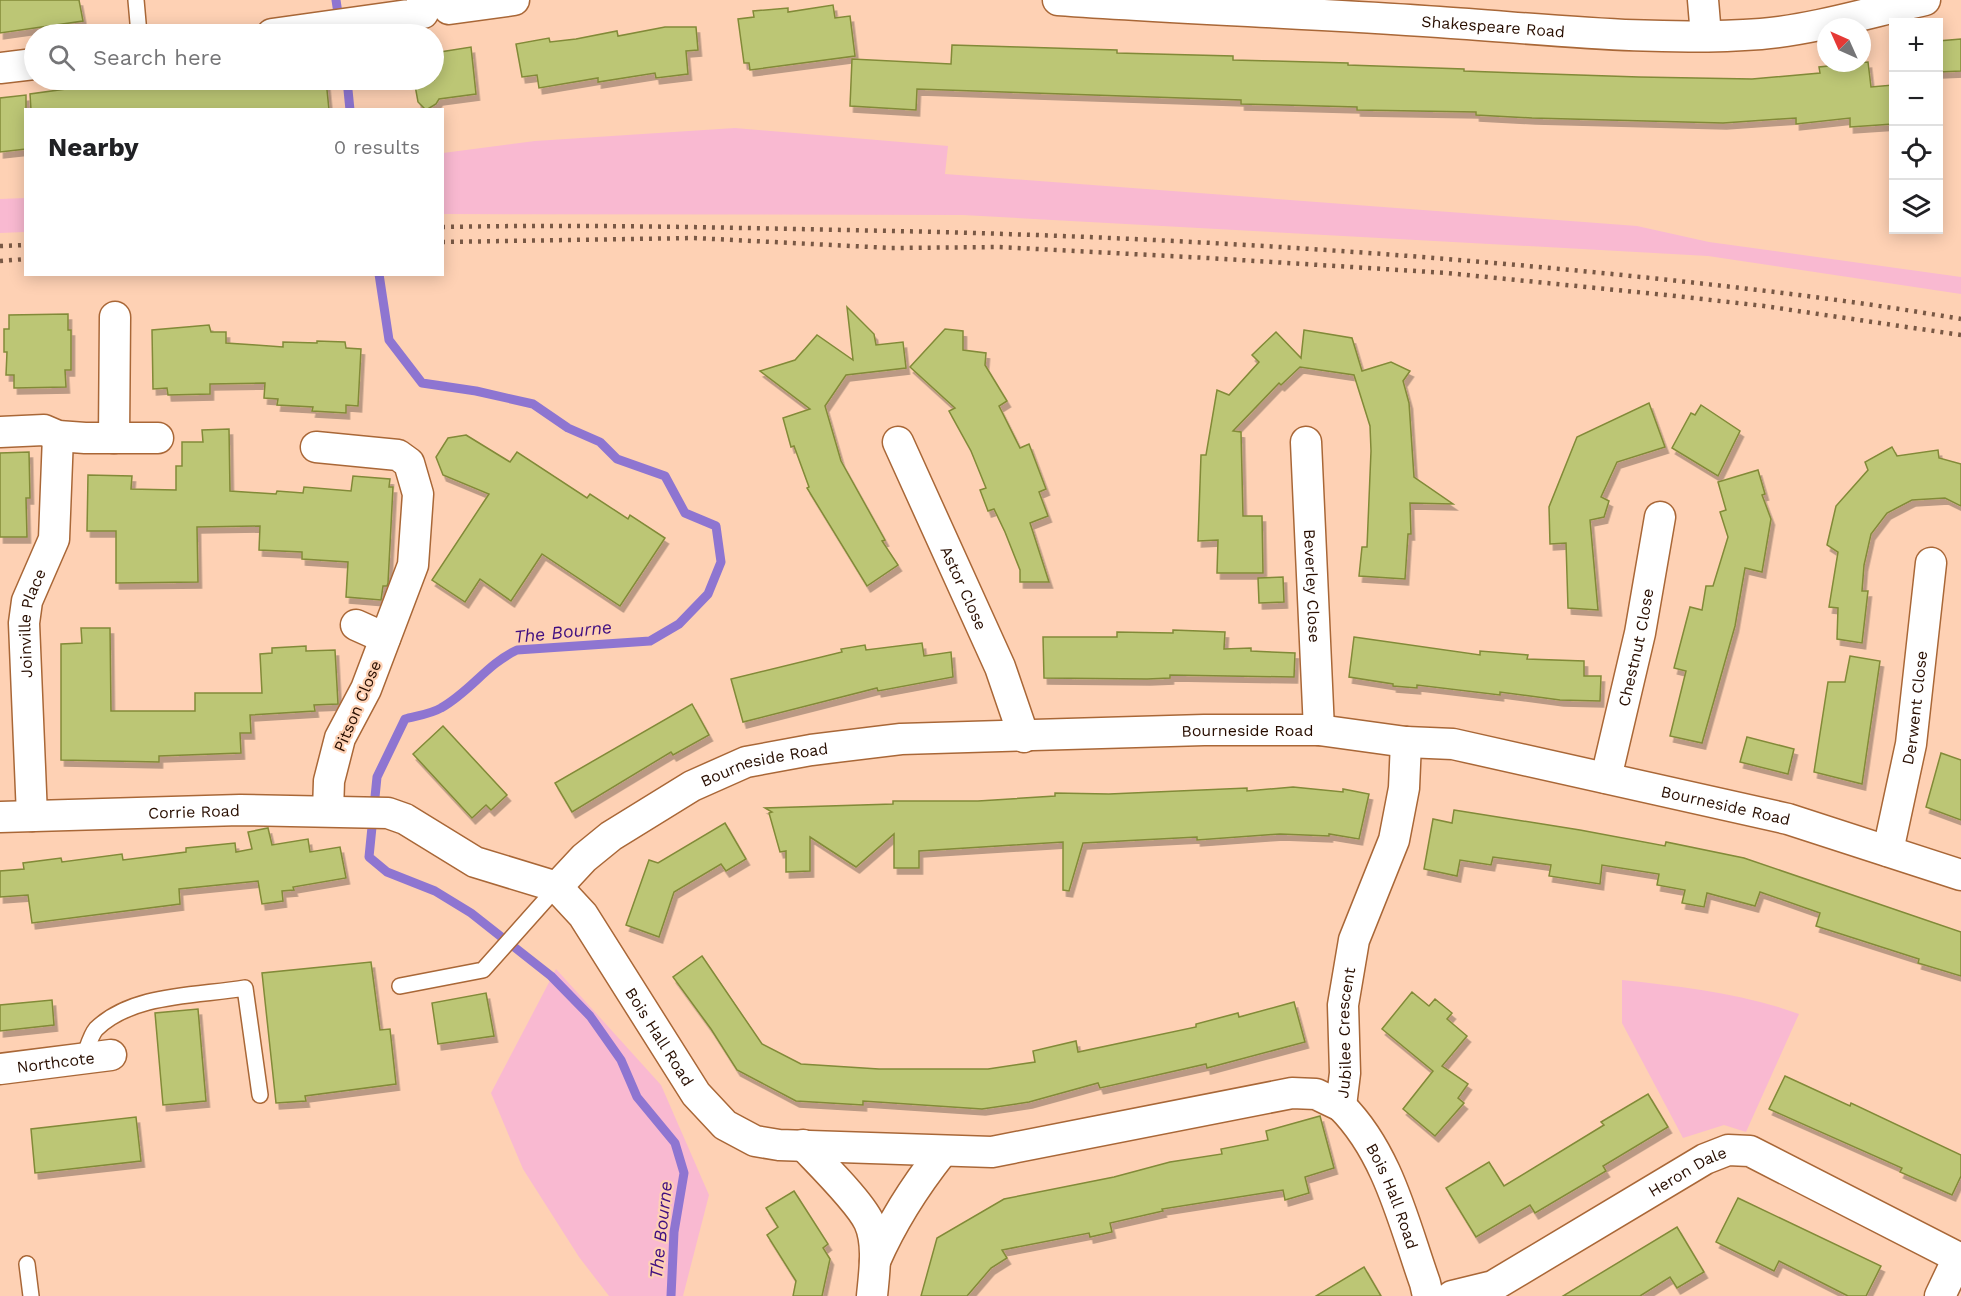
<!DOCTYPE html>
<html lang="en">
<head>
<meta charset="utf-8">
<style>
	body { margin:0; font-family:"Work Sans",sans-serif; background:#f2f2f2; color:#202124 }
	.controls { position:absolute; right:18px; top:18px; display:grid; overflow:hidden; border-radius:0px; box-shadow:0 3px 15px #0003 }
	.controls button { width:54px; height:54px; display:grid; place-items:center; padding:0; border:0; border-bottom:2px solid #e0e0e0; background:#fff; color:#202124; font:30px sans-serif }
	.compass { position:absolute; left:1817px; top:18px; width:54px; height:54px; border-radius:50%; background:#fff; box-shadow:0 3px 15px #0003; rotate:315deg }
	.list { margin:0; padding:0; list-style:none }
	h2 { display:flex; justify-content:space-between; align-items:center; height:78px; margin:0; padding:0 24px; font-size:26px }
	h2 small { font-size:20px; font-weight:400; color:#757577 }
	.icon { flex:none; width:33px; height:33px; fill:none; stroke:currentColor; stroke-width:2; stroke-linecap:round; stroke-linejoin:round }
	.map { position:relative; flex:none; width:1961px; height:1296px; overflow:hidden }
	.search { position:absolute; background:#fff; box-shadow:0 3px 15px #0003; left:24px; top:24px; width:420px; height:66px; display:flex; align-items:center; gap:15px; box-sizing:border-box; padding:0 21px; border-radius:33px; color:#757577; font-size:22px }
	.panel { position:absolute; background:#fff; box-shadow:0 3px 15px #0003; left:24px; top:108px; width:420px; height:168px; border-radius:0px }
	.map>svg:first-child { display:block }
</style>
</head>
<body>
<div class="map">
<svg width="1961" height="1296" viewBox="0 0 1961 1296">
	<defs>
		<filter id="shadow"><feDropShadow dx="3.5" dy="6" stdDeviation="0" flood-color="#0004"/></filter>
	</defs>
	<rect width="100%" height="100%" fill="#fed1b4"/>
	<g fill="#f9b9d1">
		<path d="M735 128 948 146 945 174 1637 226 1709 242 1961 277V294L1708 256 963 215 443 214V153L535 141Z"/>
		<path d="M25 198V232L0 233V199Z"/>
		<path d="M556 969 661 1085 709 1195 683 1296H609L579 1257 523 1169 491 1093Z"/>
		<path d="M1622 980C1679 986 1746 994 1799 1014L1746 1132 1724 1125 1683 1138 1622 1023Z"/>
	</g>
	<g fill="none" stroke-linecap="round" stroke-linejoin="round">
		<g stroke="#8e75d1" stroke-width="9">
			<path d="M336 0 339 20"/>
			<path d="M347 80 350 110"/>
			<path d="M379 274 389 340 422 383 476 391 533 404 568 428 600 442 617 459 665 476 685 513 716 526 721 562 708 594 679 624 650 641 517 650C487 664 470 692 441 708 431 714 416 716 405 719L377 777 369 857 387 872 435 891 471 913 551 976 590 1016 621 1060 637 1097 675 1143 684 1173 674 1232 671 1296"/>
		</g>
	</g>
	<g fill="#bcc674" stroke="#828a38" stroke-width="1.5" filter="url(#shadow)">
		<path d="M0 0H79L83 21 0 33Z"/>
		<path d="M833 5 835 18 850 16 855 56 750 70 749 63H744L738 19 754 17 753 11 788 8V12Z"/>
		<path d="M665 27H696L698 50 686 51 688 74 656 78 655 73 598 82V78L539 88 537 75 522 77 516 44 549 38 550 42 576 39 617 31 618 36Z"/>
		<path d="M1961 39V71L1938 72V41Z"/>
		<path d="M952 45 1117 50V53L1233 56V60L1348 63V65L1464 69V71L1639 77 1752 79 1820 73 1819 67 1868 62 1871 87 1893 85V124L1850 127V118L1796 124V118L1723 123 1532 118 1476 115V112L1357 110V107L1241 104V100L917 89 916 110 850 106 852 59 951 64Z"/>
		<path d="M471 47 476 94 439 99 436 104 426 110 418 102 414 80H434V53Z"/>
		<path d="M131 80H326L329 110H31L30 94Z"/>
		<path d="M26 95V149L0 152V98Z"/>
		<path d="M847 307 874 334 876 345 903 342 906 368 846 375 825 406 841 461 885 540 882 541 898 565 867 586 807 488 809 487 794 446 791 447 783 418 810 409 760 371 795 360 817 335 853 360Z"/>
		<path d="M68 314V330H71V370H65L66 387 14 388V375H6L7 352H4V329H9V315Z"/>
		<path d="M209 325 211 332H226V343L283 347V342L317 343V341L345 342 346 348 361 349 358 406 346 405V413L312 411 313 407 277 405 278 399 264 398 265 383 210 384V394L168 395 167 388 153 389 152 330Z"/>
		<path d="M945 329 963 331V350L986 353 985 365 1007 401 999 406 1020 448 1029 444 1046 489 1039 492 1048 516 1030 523 1049 582H1020V570L1005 532 994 509 988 511 980 490 986 488 971 451 949 411 955 408 910 367Z"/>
		<path d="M1304 330 1352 338 1362 371 1391 362 1410 371 1403 381 1409 403 1414 477 1453 504 1410 503 1411 534H1408L1405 579 1359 576 1362 547H1367L1371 451 1370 426 1354 375 1300 367 1281 385 1279 383 1233 431 1241 432 1243 516H1262L1263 573H1217L1218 540 1198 541 1201 455H1206L1217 390 1229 395 1259 362 1252 355 1276 332 1301 358Z"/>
		<path d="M1649 403 1665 447 1617 462 1601 497 1609 501 1604 517 1590 520 1598 610 1568 608 1566 543 1550 544 1549 507 1577 437Z"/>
		<path d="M1701 405 1740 431 1718 476 1672 448 1691 413 1695 415Z"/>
		<path d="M229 429 230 491 276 494 277 491 303 493 304 487 351 491 353 476 390 479 389 487H393L388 583 387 586H383L381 600 346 597 348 562 302 559V552L259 550 260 526 197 527 198 582 116 583V531H87L88 475 132 476 131 489 176 490V466H182V442H203L202 430Z"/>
		<path d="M466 435 510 462 517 452 587 498 590 494 628 519 630 515 665 538 620 606 542 554 511 601 480 579 465 602 432 580 489 494 443 475 436 457 448 438Z"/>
		<path d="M1892 447 1897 456 1938 450 1939 458 1961 464V506L1945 498 1912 500 1887 513 1871 534 1864 565 1862 591H1868L1862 643 1837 639 1838 608 1829 607 1838 552 1827 545 1836 506 1868 470 1865 462Z"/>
		<path d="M29 452 30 498H26L27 537H0V453Z"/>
		<path d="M1758 470 1765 494 1762 495 1771 519 1762 572 1745 568 1735 626 1702 743 1670 736 1686 671 1674 668 1690 607 1702 610 1706 586H1713L1728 537 1720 512 1726 510 1718 482Z"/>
		<path d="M1283 577 1284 602 1259 603 1258 578Z"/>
		<path d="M81 628H110L111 711H195V693H262L260 654 272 653V648L306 646V651L335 650 338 704 314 705 315 711 250 715 251 733H240L241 753 159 756V762L61 760V644L82 643Z"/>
		<path d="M1173 630 1225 632 1224 649 1251 648V651L1295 653 1294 677 1170 675V678L1147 679 1044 678 1043 637H1117V632L1173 633Z"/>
		<path d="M1354 637 1480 655V651L1528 655 1527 659 1584 661V676H1601L1600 701 1560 700 1500 692V695L1417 685V688L1393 686V684L1349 677Z"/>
		<path d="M922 643 924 656 951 652 953 677 878 691 877 688 743 722 731 679 842 652 841 649 865 645 866 650Z"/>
		<path d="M1850 656 1880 661 1862 784 1814 772 1828 682H1845Z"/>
		<path d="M692 704 709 735 673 755 671 752 572 812 555 783Z"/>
		<path d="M443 726 507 795 491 810 486 805 472 818 413 754Z"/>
		<path d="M1747 737 1794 749 1788 774 1740 762Z"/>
		<path d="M1941 753 1961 760V820L1926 807Z"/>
		<path d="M1293 787 1343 792V789L1369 794 1359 839 1329 834V836L1280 834 1197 840V837L1083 843 1069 891 1063 890V842L919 851V868H894V834L856 867 810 837V871L786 872V851L780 852 769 813 772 812 765 808 893 804V801H978L1055 796V793L1109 794 1247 788V791Z"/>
		<path d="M1454 810 1580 830 1665 846 1666 842 1744 858 1961 932V976L1918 963 1919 959 1816 926 1820 913 1760 892 1755 906 1707 893 1704 907 1682 903 1685 890 1657 885 1659 874 1602 865 1600 884 1549 876 1551 865 1493 857 1491 865 1460 860 1457 876 1424 869 1433 819 1452 823Z"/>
		<path d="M725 823 746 859 726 871 721 864 674 892 659 937 626 925 649 860 658 863Z"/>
		<path d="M268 828 272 845 308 839 310 852 340 847 346 878 293 887 294 890 282 891 283 901 262 904 258 881 179 889 180 904 32 923 28 895 0 897V871L24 869 23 863 61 858 62 862 122 854 123 860 186 852V848L235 843 236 852 252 849 248 832Z"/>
		<path d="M702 956 762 1044 801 1064 879 1069H988L1035 1062 1033 1051 1076 1041 1078 1052 1196 1027V1024L1238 1013 1239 1017 1294 1002 1305 1042 1207 1068 1206 1064 1100 1088 1098 1083 1029 1102 982 1109 863 1101V1105L796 1101 737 1070 711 1029 673 977Z"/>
		<path d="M371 962 380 1030 390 1029 396 1084 305 1096 306 1101 276 1103 262 973Z"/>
		<path d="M1412 992 1429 1006 1435 999 1452 1013 1447 1019 1467 1036 1442 1066 1468 1084 1458 1098 1464 1103 1435 1136 1403 1109 1433 1071 1382 1029Z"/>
		<path d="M486 993 494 1036 438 1044 432 1003Z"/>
		<path d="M52 1000 54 1025 0 1031V1005Z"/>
		<path d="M198 1009 206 1101 163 1105 155 1013Z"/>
		<path d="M1785 1076 1850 1106 1851 1103 1961 1155V1176L1952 1195 1900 1172 1902 1168 1769 1109Z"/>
		<path d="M1648 1094 1668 1127 1603 1166 1606 1171 1535 1213 1530 1205 1476 1237 1446 1188 1489 1162 1504 1186 1604 1125 1601 1122Z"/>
		<path d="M1320 1116 1334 1168 1305 1177 1309 1193 1285 1200 1283 1190 1162 1209 1163 1211 1110 1223 1112 1232 1090 1237 1089 1233 1002 1250 1007 1258 991 1268 967 1296H921L937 1238 1004 1199 1114 1177 1170 1162 1222 1154 1221 1149 1268 1140 1266 1131Z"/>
		<path d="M136 1117 141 1161 35 1173 31 1129Z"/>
		<path d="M794 1191 828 1244 823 1248 830 1259 822 1296H793L796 1281 767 1235 778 1227 766 1208Z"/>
		<path d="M1738 1198 1881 1266 1866 1296H1848L1779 1261 1774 1271 1716 1242Z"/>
		<path d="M1677 1227 1704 1272 1677 1288 1670 1277 1640 1296H1563Z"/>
		<path d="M1364 1267 1381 1296H1316Z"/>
	</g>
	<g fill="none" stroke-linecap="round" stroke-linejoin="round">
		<g stroke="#a96737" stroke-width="18">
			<g id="service">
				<path d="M136 0 139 34"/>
				<path d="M400 986 483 970 557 887"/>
				<path d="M83 1059C87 1050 90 1036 96 1029 133 993 198 996 245 988L260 1095"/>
				<path d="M27 1264 31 1296"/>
			</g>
		</g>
		<g stroke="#a96737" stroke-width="33">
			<g id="minor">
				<path id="s1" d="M1058 0C1185 9 1312 13 1439 22 1545 29 1654 42 1761 34 1816 29 1871 12 1925 0"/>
				<path d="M1703 0 1706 36"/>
				<path d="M449 9 514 0"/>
				<path d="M272 34 423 13 422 0"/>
				<path d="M0 68 34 64"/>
				<path d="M0 432 44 430 58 436 85 438H158"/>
				<path d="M114 438 115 317"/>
				<path id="s2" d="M898 442 1000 667 1024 737"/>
				<path id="s3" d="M1306 442 1319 730"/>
				<path d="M316 447 398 455 409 463 418 494 413 565 366 689 340 738 329 781 328 811"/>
				<path d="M356 625 385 638"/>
				<path id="s4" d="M1606 778 1640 633 1660 517"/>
				<path id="s5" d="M32 816 24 623 27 601 54 539 58 436"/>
				<path id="s6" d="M0 817 240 810 388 813 405 819 475 862 557 887 583 915 696 1094 725 1125 755 1141 779 1145 992 1152 1292 1093 1316 1094 1341 1106 1345 1073 1343 1005 1354 940 1394 840 1404 788 1406 742"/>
				<path id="s7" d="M1888 851 1911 744 1931 563"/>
				<path id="s8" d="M557 887 584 858 611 836 692 786 746 762 811 750 901 739 1204 730H1319L1406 742 1453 744 1788 819 1961 875"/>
				<path id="s9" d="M0 1069 111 1055"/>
				<path id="s10" d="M1341 1106C1388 1153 1403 1221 1425 1283L1428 1296"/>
				<path d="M803 1145C820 1163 859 1201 869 1222 879 1244 874 1274 872 1296"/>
				<path d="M875 1261C893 1220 915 1186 942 1152"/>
				<path id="s11" d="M1452 1296 1493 1286 1705 1159 1728 1150 1750 1151 1961 1259"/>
				<path d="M1940 1296 1958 1258"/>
			</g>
		</g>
		<use href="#service" stroke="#fff" stroke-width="15"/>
		<use href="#minor" stroke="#fff" stroke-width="30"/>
		<g stroke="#795844" stroke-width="4.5" stroke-dasharray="3 6" stroke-linecap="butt">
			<path d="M442 227C593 224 743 228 894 231 1134 236 1373 250 1612 274 1729 286 1845 299 1961 319"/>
			<path d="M442 242 694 238 891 248 999 247 1208 258 1447 273 1666 295 1764 306 1961 335"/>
			<path d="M0 246 26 245"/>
			<path d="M0 261 26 259"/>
		</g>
	</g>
	<g text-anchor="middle" stroke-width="4.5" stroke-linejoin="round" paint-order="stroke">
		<g font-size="16" fill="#280e00" stroke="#fed1b4">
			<text dy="6" stroke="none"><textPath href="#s1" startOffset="436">Shakespeare Road</textPath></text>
			<text dy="6" stroke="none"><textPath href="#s3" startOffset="144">Beverley Close</textPath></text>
			<text dy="6" stroke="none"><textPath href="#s2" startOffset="160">Astor Close</textPath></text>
			<text dy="6" stroke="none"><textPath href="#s5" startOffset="194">Joinville Place</textPath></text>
			<text dy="6" stroke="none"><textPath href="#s4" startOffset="134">Chestnut Close</textPath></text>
			<text transform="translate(357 706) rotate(-67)" y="6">Pitson Close</text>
			<text dy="6" stroke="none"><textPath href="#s7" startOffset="146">Derwent Close</textPath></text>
			<text dy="6" stroke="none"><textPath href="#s8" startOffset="732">Bourneside Road</textPath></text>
			<text dy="6" stroke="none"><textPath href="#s8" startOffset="246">Bourneside Road</textPath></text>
			<text dy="6" stroke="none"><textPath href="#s8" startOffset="1218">Bourneside Road</textPath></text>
			<text dy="6" stroke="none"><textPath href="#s6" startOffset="194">Corrie Road</textPath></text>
			<text dy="6" stroke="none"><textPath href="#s6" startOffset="1569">Jubilee Crescent</textPath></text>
			<text dy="6" stroke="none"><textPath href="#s6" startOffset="756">Bois Hall Road</textPath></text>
			<text dy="6" stroke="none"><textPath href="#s9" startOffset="56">Northcote</textPath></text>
			<text dy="6" stroke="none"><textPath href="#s11" startOffset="268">Heron Dale</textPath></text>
			<text dy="6" stroke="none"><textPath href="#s10" startOffset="105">Bois Hall Road</textPath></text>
		</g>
		<g font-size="18" font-style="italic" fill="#400f80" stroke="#fed1b4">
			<text transform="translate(563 632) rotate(-6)" y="6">The Bourne</text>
			<text transform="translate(661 1230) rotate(-84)" y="6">The Bourne</text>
		</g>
	</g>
</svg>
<div class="controls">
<button>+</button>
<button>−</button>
<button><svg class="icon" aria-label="locate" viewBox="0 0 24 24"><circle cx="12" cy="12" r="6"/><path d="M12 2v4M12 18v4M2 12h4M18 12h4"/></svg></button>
<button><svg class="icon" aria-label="layers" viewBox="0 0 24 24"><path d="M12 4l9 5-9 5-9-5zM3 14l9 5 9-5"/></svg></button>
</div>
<svg class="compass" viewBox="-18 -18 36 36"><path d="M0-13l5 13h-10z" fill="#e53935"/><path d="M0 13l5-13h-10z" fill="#757577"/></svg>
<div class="search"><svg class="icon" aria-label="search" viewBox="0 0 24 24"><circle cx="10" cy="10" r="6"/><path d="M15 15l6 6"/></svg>Search here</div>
<section class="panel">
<h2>Nearby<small>0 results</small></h2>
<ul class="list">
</ul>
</section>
</div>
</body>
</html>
